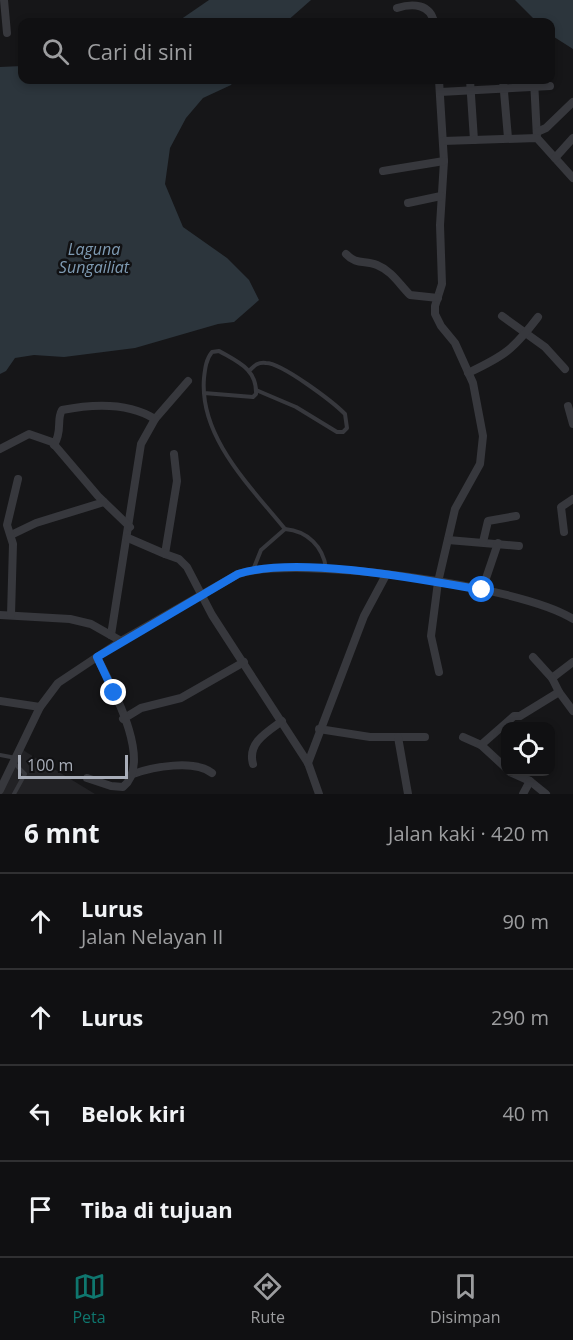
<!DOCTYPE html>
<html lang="id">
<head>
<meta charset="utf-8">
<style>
	body { margin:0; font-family:"Open Sans",sans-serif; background:#1e1e20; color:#f1f3f6 }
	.controls { position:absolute; right:18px; bottom:18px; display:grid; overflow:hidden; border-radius:12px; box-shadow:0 3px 9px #0003 }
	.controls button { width:54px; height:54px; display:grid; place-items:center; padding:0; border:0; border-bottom:2px solid #303032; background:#101012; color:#f1f3f6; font:30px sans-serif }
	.scale { position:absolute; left:18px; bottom:15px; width:110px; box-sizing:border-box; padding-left:6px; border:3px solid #a8adb8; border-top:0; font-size:16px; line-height:21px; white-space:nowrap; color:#a8adb8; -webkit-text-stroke:4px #111113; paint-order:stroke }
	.stop { position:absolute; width:18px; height:18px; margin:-14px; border:4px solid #1a73e8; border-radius:50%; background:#fff }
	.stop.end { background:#1a73e8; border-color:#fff; box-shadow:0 2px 6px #0008 }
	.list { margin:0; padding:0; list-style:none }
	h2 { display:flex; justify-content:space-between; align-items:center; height:78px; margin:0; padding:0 24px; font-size:26px }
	h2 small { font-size:20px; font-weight:400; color:#9c9d9f }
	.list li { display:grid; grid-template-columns:39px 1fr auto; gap:18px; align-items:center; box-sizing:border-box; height:96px; padding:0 24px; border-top:2px solid #303032 }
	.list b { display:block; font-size:22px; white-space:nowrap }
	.list p { margin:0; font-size:20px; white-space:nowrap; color:#9c9d9f }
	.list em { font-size:20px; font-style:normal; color:#9c9d9f }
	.icon { flex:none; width:33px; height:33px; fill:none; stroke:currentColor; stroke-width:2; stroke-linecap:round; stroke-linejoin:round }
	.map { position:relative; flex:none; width:573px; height:794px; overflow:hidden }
	.search { position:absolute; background:#101012; box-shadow:0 3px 9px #0003; left:18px; right:18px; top:18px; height:66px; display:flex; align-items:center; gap:15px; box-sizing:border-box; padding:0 21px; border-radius:12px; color:#9c9d9f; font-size:22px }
	.sheet { height:462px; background:#101012 }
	nav { display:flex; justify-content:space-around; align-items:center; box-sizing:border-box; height:84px; border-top:2px solid #303032; background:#101012; font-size:16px; color:#9c9d9f }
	nav a { display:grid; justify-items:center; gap:3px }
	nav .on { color:#0f766e }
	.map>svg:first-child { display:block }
</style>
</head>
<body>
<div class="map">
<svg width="573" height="794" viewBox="0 0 573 794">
	<rect width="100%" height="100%" fill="#161618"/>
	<path fill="#222225" d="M21 748 26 752 95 794H0Z"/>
	<g fill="#2c353c">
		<path d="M209 0H311L286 22H177Z"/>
		<path d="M515 0H573V49L551 35 550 22H537Z"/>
		<path d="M22 66V80H234L231 85 203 98 186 118 170 148 165 184 183 227 227 258 249 280 259 300 234 322 218 324 135 348 64 357 34 355 15 358 6 371 0 374V67Z"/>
	</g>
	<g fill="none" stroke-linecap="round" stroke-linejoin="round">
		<g stroke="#37383d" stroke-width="4">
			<path d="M250 370C255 365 258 362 266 363 282 363 333 402 345 414L347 428 343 432H337L296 407 256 390"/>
			<path d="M204 393 253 397 256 394C257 369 238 362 219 351L212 352C206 359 205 369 204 378 199 437 250 486 285 529"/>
			<path d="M253 570 261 550 285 529C308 531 323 547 326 568"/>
			<path d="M0 755 16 758"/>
			<path d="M14 794 25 774 14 763"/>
		</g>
		<g stroke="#37383d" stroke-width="8">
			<path d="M4 0 7 33"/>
			<path d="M397 8C413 3 430 4 434 22"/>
			<path d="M439 80 444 161 440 225 442 284 435 306V314L441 326 455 343 473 383 483 436 480 464 455 509 438 582 431 636 439 672"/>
			<path d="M470 80 474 140"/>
			<path d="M503 80 508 138"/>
			<path d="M534 80 537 138"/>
			<path d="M440 92 550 86"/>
			<path d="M537 132 546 128 573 102"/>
			<path d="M443 141 537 138 573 178"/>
			<path d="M555 158 573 138"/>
			<path d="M383 171 444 161"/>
			<path d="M408 203 441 196"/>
			<path d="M346 254C356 265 365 260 377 265 392 271 399 284 410 295L438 298"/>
			<path d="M502 316 545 347 565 369"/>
			<path d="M468 373C504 356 513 350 538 317"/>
			<path d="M568 406 573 424"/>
			<path d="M155 419 188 381"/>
			<path d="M54 445C63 430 56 420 62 410 92 404 128 402 155 419L141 444 111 635"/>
			<path d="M0 449 29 434 52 442 98 496 130 527"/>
			<path d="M174 454 177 481 165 554 179 559 187 567 212 615 308 763 319 794"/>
			<path d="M564 532 561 507 573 499"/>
			<path d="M11 535 36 523 104 502"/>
			<path d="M128 538 165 554"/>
			<path d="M448 540 519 546"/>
			<path d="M483 542 488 521 516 516"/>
			<path d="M482 590 498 543"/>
			<path d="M0 615 70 619 91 624 121 641"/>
			<path d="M11 615 13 544 7 525 18 479"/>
			<path d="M533 657 552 678 573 662"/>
			<path d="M559 692 573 711"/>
			<path d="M0 701 40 707"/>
			<path d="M123 719 141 708 181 698 244 662"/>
			<path d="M319 729 370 737H425"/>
			<path d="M398 737 408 794"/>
			<path d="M463 737 481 745"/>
			<path d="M308 763 364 616 386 575"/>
			<path d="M253 764C247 743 267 732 282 721"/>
			<path d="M506 768 481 745 514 716H520L559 692 552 678"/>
			<path d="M510 772 530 781 546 794"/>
			<path d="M133 774C153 767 194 759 212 773"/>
			<path d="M87 778 111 786 123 787C154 762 111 685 97 657"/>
			<path d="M0 790 40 707 58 683 121 641 238 574C297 555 520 585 573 619"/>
			<path d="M523 794 530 781"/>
		</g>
	</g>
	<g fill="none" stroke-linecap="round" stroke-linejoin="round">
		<path stroke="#1a73e8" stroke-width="8" d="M114 693 97 657 238 574C296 555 420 579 482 590"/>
	</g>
	<g text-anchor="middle" stroke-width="5" stroke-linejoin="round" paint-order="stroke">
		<g font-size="16" font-style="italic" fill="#7f9bb3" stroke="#111113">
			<text x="94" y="255">Laguna<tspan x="94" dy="18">Sungailiat</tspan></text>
		</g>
	</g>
</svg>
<div class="controls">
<button><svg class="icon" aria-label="locate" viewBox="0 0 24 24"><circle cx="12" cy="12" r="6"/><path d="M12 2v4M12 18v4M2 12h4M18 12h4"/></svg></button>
</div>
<div class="scale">100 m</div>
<div class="stop" style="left:482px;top:590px"></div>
<div class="stop end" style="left:114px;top:693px"></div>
<div class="search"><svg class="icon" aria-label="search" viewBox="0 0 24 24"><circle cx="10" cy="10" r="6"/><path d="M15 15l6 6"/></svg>Cari di sini</div>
</div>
<section class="sheet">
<h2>6 mnt<small>Jalan kaki · 420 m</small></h2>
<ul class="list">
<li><svg class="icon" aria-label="ahead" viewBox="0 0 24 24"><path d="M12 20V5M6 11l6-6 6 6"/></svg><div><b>Lurus</b><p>Jalan Nelayan II</p></div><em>90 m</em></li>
<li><svg class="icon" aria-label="ahead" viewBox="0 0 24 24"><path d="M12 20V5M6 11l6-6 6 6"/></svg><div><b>Lurus</b></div><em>290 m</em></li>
<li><svg class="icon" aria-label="left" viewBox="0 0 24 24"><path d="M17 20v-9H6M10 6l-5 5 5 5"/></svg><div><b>Belok kiri</b></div><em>40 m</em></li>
<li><svg class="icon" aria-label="arrive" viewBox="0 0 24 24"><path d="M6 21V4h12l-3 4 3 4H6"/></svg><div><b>Tiba di tujuan</b></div></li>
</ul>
</section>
<nav>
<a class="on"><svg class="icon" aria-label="map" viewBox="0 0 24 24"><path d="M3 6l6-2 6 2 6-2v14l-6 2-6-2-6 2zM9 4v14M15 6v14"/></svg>Peta</a>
<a><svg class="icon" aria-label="directions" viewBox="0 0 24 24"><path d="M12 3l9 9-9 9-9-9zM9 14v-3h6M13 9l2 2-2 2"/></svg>Rute</a>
<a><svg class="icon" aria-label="saved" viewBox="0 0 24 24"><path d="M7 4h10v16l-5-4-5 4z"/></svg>Disimpan</a>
</nav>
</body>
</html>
